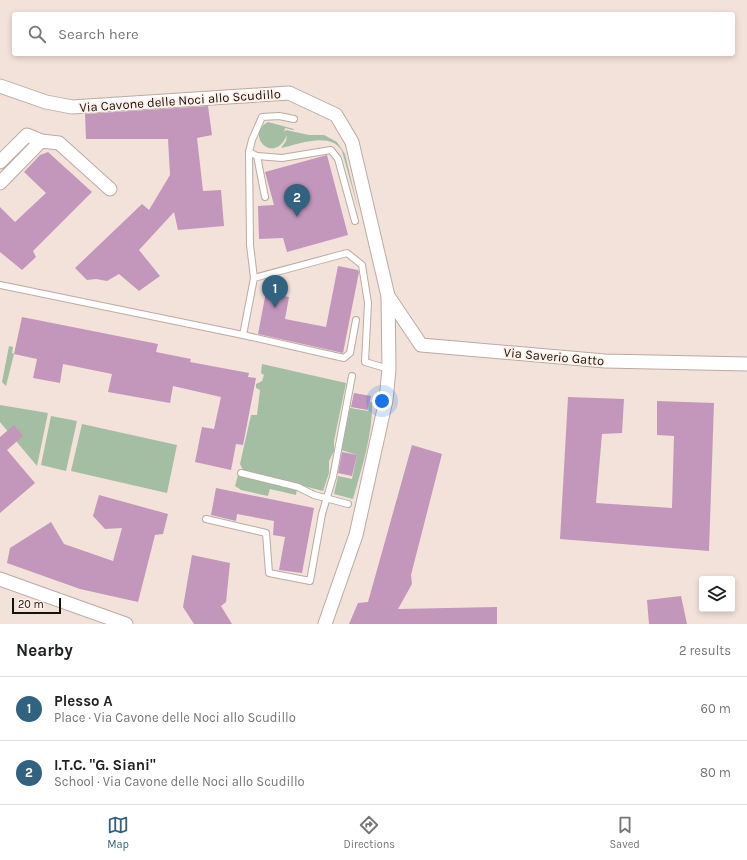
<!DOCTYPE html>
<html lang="en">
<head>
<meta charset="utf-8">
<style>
	body { margin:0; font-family:Karla,sans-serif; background:#f2f2f2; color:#202124 }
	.controls { position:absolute; right:12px; bottom:12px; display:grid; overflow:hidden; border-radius:4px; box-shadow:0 2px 6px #0003 }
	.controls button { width:36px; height:36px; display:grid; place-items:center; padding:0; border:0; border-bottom:1px solid #e0e0e0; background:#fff; color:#202124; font:20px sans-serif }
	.scale { position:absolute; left:12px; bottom:10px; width:49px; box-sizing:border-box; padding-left:4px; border:2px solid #18120f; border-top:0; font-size:11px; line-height:14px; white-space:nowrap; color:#18120f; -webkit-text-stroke:3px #fef0e9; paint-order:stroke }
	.you { position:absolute; left:382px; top:401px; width:14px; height:14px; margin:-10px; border:3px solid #fff; border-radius:50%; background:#1a73e8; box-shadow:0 0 0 6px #1a73e833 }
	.badge { display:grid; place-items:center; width:26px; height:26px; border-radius:50%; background:#316280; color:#fff; font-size:13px; font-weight:700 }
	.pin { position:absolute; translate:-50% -33px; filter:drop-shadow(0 1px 2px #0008) }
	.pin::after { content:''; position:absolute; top:21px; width:14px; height:12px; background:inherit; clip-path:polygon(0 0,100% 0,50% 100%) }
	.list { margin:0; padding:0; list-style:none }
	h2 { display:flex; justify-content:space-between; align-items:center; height:52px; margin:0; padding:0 16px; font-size:17px }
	h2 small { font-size:13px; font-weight:400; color:#757577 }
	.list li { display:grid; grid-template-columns:26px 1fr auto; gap:12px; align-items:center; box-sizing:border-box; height:64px; padding:0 16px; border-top:1px solid #e0e0e0 }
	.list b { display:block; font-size:15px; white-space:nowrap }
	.list p { margin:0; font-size:13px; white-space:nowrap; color:#757577 }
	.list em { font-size:13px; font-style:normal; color:#757577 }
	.icon { flex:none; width:22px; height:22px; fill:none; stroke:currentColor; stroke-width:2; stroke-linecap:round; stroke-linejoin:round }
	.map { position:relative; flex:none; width:747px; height:624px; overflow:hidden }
	.search { position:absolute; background:#fff; box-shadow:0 2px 6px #0003; left:12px; right:12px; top:12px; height:44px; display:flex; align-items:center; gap:10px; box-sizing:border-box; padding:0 14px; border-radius:4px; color:#757577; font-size:15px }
	.sheet { height:180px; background:#fff }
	nav { display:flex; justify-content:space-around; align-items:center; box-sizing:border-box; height:56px; border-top:1px solid #e0e0e0; background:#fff; font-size:11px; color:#757577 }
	nav a { display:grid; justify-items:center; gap:2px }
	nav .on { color:#316280 }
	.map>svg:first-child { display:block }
</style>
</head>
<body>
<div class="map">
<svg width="747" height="624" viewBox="0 0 747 624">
	<rect width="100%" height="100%" fill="#f3e2d9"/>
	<g fill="#a4bea3">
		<path d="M268 122 294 129 293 130 285 128 284 132 286 130 309 135H324L337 142 345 154 359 212 342 151C331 131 299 144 281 148L286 141 287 135C274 166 244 135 268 122Z"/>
		<path d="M9 346 13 347 12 353 14 354 6 386 2 382Z"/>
		<path d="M262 364 346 383 334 441V451L329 461V473L323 491 243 470 240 464 251 415H257L260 390 256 388V384L262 381 264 375 261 373Z"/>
		<path d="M370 402H372C373 434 362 467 353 499L334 494 338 476 352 479 357 455 341 450 350 408 368 411Z"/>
		<path d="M0 405 48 413 37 466 0 422Z"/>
		<path d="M51 416 77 421 66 471 41 465Z"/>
		<path d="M82 424 177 445 167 493 71 471Z"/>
		<path d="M238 475 297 489 296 495 270 489 268 496 241 490 235 486Z"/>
	</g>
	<g fill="#c396bc">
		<path d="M208 106 212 135 197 138 203 191 221 190 224 226 178 230 174 212 139 250 160 276 139 291 119 274 107 281 96 279 87 280 75 268 142 204 149 210 170 175 168 139H86L85 114Z"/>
		<path d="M48 152 92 192 33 251 36 257 22 270 0 252V207L15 222 46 193 24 172 40 155Z"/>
		<path d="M327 155 348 235 287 252 283 238 259 239 258 206 274 205 265 172Z"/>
		<path d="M338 266 358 270 359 272 343 353 258 334 266 292 289 297 285 319 326 327Z"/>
		<path d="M22 317 158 344 156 352 191 359 190 362 249 373 248 377 256 378 243 445 236 444 231 470 195 462 202 427 214 429 221 397 173 386 170 403 108 392 112 374 63 364 60 383 33 378 37 359 14 354Z"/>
		<path d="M354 393 371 396 368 410 351 407Z"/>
		<path d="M568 397 624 399 622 433 602 434 596 503 672 508 674 436 657 435V401L714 403 709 551 560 539Z"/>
		<path d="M14 425 23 436 7 450 35 483 0 513V437Z"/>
		<path d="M412 445 442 454 411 575 412 584 398 609 497 607V624H349L358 603 368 602Z"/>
		<path d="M342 452 357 455 352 476 338 473Z"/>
		<path d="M216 488 314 508 302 573 279 570 285 537 273 535 274 521 237 514 236 521 211 515Z"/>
		<path d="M99 495 168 514 163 534 155 535 138 602 80 589 7 563 10 548 51 522 64 544 113 561 122 528 105 529 93 516Z"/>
		<path d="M192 555 230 563 226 602 221 606 232 624H194L183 607Z"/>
		<path d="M681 596 687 624H649L647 600Z"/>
	</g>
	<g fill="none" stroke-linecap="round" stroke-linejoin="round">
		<g stroke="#bbaba2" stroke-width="8">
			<g id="service">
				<path d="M249 152 252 140 262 117 279 116 294 119"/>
				<path d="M257 156 282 158 331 150 338 159 355 221"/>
				<path d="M254 278 250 245 249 152 257 156 265 197"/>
				<path d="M0 285 243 335 254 278 347 253 362 265 368 303 365 362 389 369"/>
				<path d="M243 335 344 358 350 353 356 320"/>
				<path d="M241 473 298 487 314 495 348 504"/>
				<path d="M206 519 266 533 269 573 310 581 322 514 333 477 352 376"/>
			</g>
		</g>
		<g stroke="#bbaba2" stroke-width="15">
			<g id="minor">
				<path d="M0 86 46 102 72 107 289 93 336 115 352 142 388 296 389 369 386 400 356 535 325 624"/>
				<path d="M41 141 59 143 110 189"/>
				<path d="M0 162 27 135 41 141 0 183"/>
				<path d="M388 296 421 345 605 361 747 364"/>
				<path d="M0 579 126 624"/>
			</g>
		</g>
		<use href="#service" stroke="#fff" stroke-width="6"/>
		<use href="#minor" stroke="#fff" stroke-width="13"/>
	</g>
	<g text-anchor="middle" stroke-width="3.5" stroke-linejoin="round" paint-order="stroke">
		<g font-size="13" fill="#18120f" stroke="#fef0e9">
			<text transform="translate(180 100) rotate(-4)" y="5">Via Cavone delle Noci allo Scudillo</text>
			<text transform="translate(554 356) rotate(5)" y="5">Via Saverio Gatto</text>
		</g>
	</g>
</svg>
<div class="controls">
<button><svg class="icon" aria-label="layers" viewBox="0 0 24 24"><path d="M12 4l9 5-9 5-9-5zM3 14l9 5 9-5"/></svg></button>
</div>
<div class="scale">20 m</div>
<div class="you"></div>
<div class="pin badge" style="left:275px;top:308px">1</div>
<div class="pin badge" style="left:297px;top:217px">2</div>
<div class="search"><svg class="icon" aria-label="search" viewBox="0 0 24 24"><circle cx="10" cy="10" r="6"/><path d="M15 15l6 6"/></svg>Search here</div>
</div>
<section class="sheet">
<h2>Nearby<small>2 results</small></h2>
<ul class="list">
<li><span class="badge">1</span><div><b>Plesso A</b><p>Place · Via Cavone delle Noci allo Scudillo</p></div><em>60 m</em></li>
<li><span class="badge">2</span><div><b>I.T.C. &quot;G. Siani&quot;</b><p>School · Via Cavone delle Noci allo Scudillo</p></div><em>80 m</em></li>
</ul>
</section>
<nav>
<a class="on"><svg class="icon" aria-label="map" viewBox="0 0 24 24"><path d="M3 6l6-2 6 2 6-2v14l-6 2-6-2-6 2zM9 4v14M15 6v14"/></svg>Map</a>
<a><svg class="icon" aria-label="directions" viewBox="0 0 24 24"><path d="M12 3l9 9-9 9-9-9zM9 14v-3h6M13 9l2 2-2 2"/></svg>Directions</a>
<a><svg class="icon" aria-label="saved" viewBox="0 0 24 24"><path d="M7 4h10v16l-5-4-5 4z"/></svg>Saved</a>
</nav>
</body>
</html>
